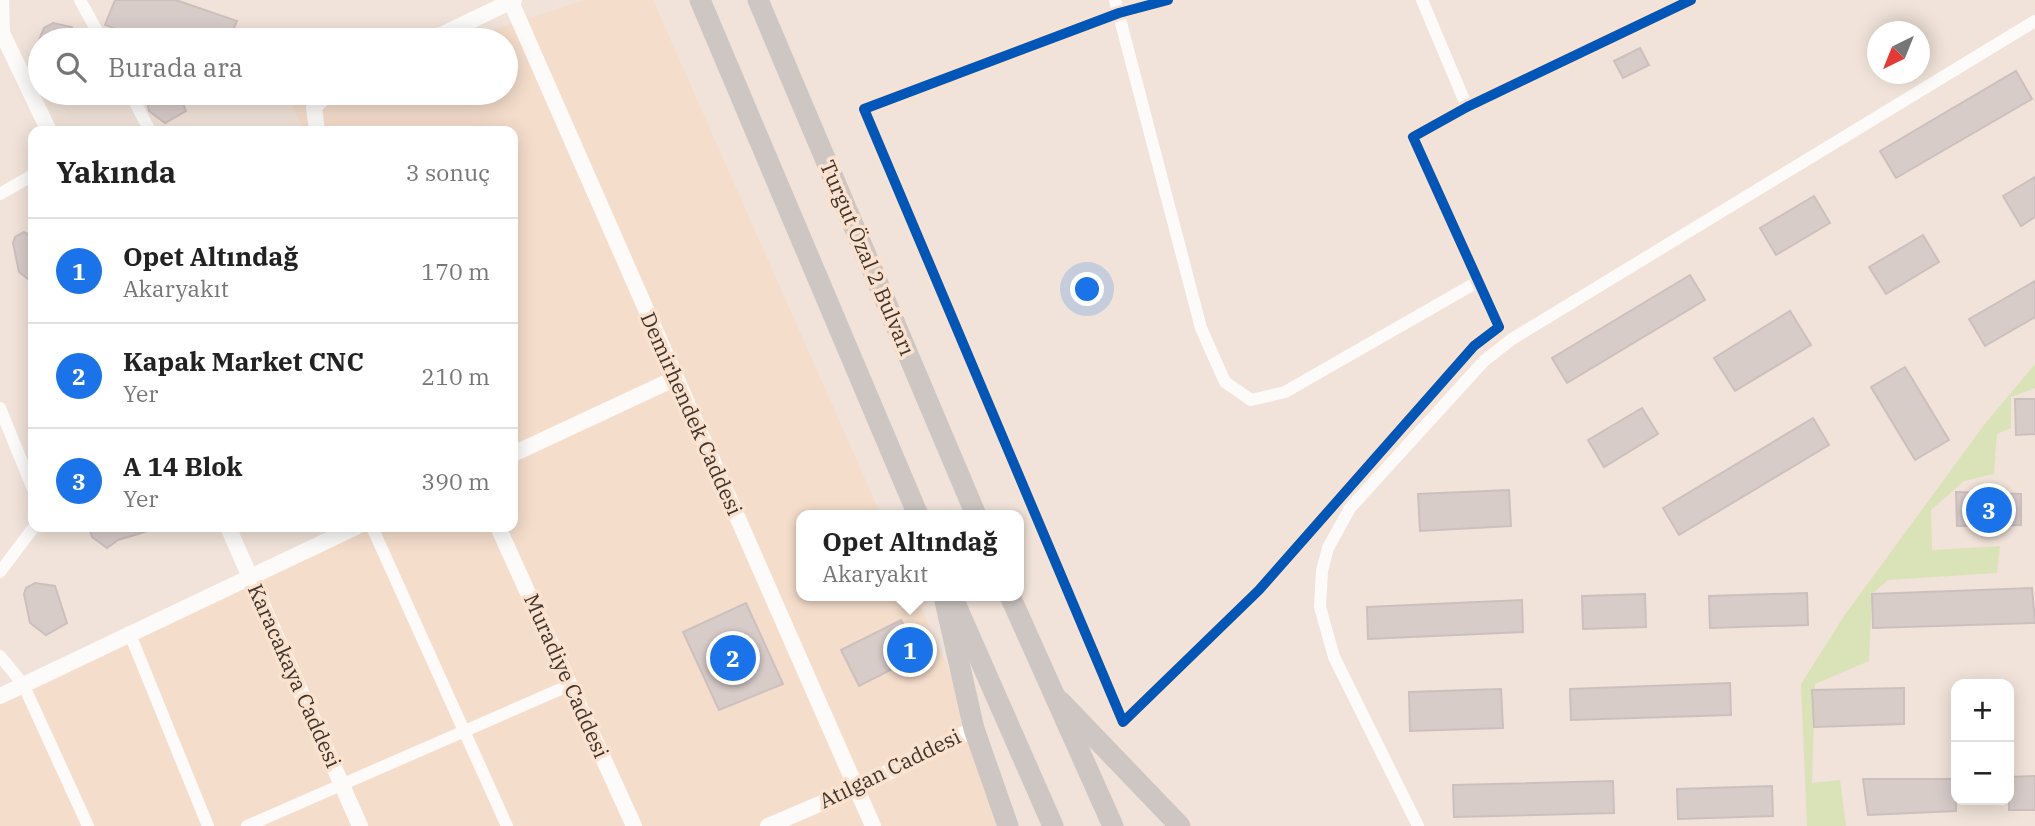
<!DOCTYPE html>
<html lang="tr">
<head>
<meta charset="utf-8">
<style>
	body { margin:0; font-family:"IBM Plex Serif",serif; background:#f2f2f2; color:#222 }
	.controls { position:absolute; right:21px; bottom:21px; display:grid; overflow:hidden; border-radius:14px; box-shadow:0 4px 18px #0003 }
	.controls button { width:63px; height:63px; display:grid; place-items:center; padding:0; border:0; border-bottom:2px solid #e0e0e0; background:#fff; color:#222; font:35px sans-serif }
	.compass { position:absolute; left:1867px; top:21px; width:63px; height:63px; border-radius:50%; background:#fff; box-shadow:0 4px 18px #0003; rotate:223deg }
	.you { position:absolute; left:1088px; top:290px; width:24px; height:24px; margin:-18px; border:5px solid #fff; border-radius:50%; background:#1a73e8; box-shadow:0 0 0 10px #1a73e833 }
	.badge { display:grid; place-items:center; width:46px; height:46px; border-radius:50%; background:#1a73e8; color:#fff; font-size:23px; font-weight:700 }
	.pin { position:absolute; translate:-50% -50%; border:4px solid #fff; box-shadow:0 2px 7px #0006 }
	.popup { position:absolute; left:796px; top:510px; width:228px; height:91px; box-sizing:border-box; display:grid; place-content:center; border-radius:14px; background:#fff; filter:drop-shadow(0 2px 5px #0005); font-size:23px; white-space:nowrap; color:#767676 }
	.popup b { font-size:26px; color:#222 }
	.popup::after { content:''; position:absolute; left:50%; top:100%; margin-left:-14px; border:14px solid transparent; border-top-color:#fff }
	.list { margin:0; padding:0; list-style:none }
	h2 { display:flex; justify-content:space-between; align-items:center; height:91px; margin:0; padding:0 28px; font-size:30px }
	h2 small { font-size:23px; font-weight:400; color:#767676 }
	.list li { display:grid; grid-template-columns:46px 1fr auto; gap:21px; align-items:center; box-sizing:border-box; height:105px; padding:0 28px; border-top:2px solid #e0e0e0 }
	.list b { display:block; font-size:26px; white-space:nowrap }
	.list p { margin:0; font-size:23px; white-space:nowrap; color:#767676 }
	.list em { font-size:23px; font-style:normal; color:#767676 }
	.icon { flex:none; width:38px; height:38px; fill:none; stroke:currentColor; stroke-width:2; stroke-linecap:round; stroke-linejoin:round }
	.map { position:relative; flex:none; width:2035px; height:826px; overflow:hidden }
	.search { position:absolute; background:#fff; box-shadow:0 4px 18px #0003; left:28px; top:28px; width:490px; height:77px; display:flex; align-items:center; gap:18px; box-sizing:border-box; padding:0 24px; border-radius:38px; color:#767676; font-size:26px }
	.panel { position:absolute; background:#fff; box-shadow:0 4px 18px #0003; left:28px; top:126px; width:490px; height:406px; border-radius:14px }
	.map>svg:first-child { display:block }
</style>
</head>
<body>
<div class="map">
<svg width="2035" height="826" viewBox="0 0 2035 826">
	<rect width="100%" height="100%" fill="#f1e3d9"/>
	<path fill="#f5ddcb" d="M585 0H653L881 515H802V596H916L1018 826H0V697L358 527H513V131H304L289 98 303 93H506V40H462Z"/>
	<path fill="#dae2b7" d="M2035 364V388L2011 397V428L1997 434 1994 474 1964 481 1931 510 1932 550 2000 546 1997 573 1888 580 1872 594 1869 661 1815 684 1812 783 1840 780 1846 826H1807L1801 684 1844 616 1984 425Z"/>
	<g fill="#d8ccc9" stroke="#ccc0be" stroke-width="2">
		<path d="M115 0H176L237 21 229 40H148L105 25Z"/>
		<path d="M53 23 72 27 77 40H39L44 28Z"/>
		<path d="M1640 48 1649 65 1623 78 1614 61Z"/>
		<path d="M2016 71 2032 99 1896 178 1880 151Z"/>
		<path d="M145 93H179L186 111 165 123 149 111Z"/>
		<path d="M2035 177V217L2021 226 2003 196Z"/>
		<path d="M1814 196 1830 223 1776 255 1760 228Z"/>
		<path d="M24 232 33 237V283L19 272 13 243 15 237Z"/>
		<path d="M1923 235 1939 262 1886 294 1869 267Z"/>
		<path d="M1690 275 1705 300 1567 383 1552 358Z"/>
		<path d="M2035 281V317L1985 346 1969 319Z"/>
		<path d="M1790 311 1811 345 1735 391 1714 358Z"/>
		<path d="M1905 367 1949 440 1915 460 1871 387Z"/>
		<path d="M2015 399H2035V434L2016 435Z"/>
		<path d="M1642 408 1658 434 1604 467 1588 440Z"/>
		<path d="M1813 418 1829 445 1679 535 1663 508Z"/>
		<path d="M1509 490 1511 526 1420 531 1418 494Z"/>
		<path d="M1956 492 2021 494V525L1957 526Z"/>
		<path d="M89 527H150L151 530 118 540 107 548 92 537Z"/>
		<path d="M35 583 55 586 67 623 46 635 30 623 24 594 26 588Z"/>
		<path d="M2032 588 2035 623 1873 628 1872 594Z"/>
		<path d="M1807 593 1808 625 1710 628 1709 596Z"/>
		<path d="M1645 594 1646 627 1583 629 1582 596Z"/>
		<path d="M1522 600 1523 632 1368 639 1367 607Z"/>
		<path d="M746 603 783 684 719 710 683 632Z"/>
		<path d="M901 620 918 656 859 686 841 650Z"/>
		<path d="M1730 683 1731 715 1571 720 1570 689Z"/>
		<path d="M1904 688V724L1814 727 1812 690Z"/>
		<path d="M1501 689 1503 728 1410 731 1409 692Z"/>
		<path d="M2035 776V810H2009V777Z"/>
		<path d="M1863 779H1956V811L1868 815Z"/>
		<path d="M1613 781 1614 813 1454 817 1453 785Z"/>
		<path d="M1772 786 1773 816 1678 819 1677 789Z"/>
	</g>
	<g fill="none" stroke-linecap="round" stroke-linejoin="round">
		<g stroke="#fdfbf9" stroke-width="12">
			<path d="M80 0 102 40"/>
			<path d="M1115 0 1201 328 1225 382 1251 400 1285 392 1479 281"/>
			<path d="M1168 0 1119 13 864 109 1123 722 1259 590 1474 346 1499 327 1413 137 1467 107 1691 0"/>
			<path d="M1422 0 1467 107"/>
			<path d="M130 93 150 131"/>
			<path d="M0 194 33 175"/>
			<path d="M0 408 33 489"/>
			<path d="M372 527 507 826"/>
			<path d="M0 572 34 527"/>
			<path d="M129 632 208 826"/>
			<path d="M0 656 23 684 88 826"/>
			<path d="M247 826 570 685"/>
			<path d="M1418 826 1334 657 1320 607 1322 571 1328 548 1350 508 1484 361 1512 339 2035 21"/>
		</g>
		<g stroke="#fdfbf9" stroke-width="16">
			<path d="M1 0 2 33 49 131"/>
			<path d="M511 2 873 826"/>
			<path d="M431 40 514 0"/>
			<path d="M317 131 314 107 328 93"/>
			<path d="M513 454 674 379"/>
			<path d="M228 527 360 826"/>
			<path d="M498 527 634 826"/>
			<path d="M0 696 356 527"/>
			<path d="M768 826 857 788 974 729"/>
		</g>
		<g stroke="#cdc6c3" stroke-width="21">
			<path d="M700 0 918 515"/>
			<path d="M758 0 976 515"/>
			<path d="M952 596 1053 826"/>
			<path d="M1010 596 1113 826"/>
			<path d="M945 601 974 729 1008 826"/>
			<path d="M1060 701 1180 826"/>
		</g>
		<g stroke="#fbe2cf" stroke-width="15">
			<path id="cycleway" d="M1168 0 1119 13 864 109 1123 722 1259 590 1474 346 1499 327 1413 137 1467 107 1691 0"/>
		</g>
		<use href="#cycleway" stroke="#0057b8" stroke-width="10"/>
	</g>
	<g text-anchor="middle" stroke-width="7" stroke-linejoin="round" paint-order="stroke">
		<g font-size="21" fill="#3d332c" stroke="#fbe2cf">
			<text transform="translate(867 258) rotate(67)" y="7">Turgut Özal 2 Bulvarı</text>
			<text transform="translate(691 414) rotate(66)" y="7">Demirhendek Caddesi</text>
			<text transform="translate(294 676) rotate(66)" y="7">Karacakaya Caddesi</text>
			<text transform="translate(566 676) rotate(66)" y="7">Muradiye Caddesi</text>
			<text transform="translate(890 769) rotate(-26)" y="7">Atılgan Caddesi</text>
		</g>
	</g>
</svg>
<div class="controls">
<button>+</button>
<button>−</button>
</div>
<svg class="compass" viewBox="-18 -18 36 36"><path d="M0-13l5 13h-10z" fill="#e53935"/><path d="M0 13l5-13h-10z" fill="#767676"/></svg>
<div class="you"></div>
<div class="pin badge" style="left:910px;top:650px">1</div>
<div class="popup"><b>Opet Altındağ</b>Akaryakıt</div>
<div class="pin badge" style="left:733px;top:658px">2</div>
<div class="pin badge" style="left:1989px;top:510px">3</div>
<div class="search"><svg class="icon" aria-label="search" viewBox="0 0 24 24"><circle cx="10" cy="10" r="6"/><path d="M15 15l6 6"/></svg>Burada ara</div>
<section class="panel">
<h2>Yakında<small>3 sonuç</small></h2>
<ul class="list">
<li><span class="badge">1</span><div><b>Opet Altındağ</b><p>Akaryakıt</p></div><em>170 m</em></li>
<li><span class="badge">2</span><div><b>Kapak Market CNC</b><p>Yer</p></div><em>210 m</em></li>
<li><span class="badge">3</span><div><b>A 14 Blok</b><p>Yer</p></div><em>390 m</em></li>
</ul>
</section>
</div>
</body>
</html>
